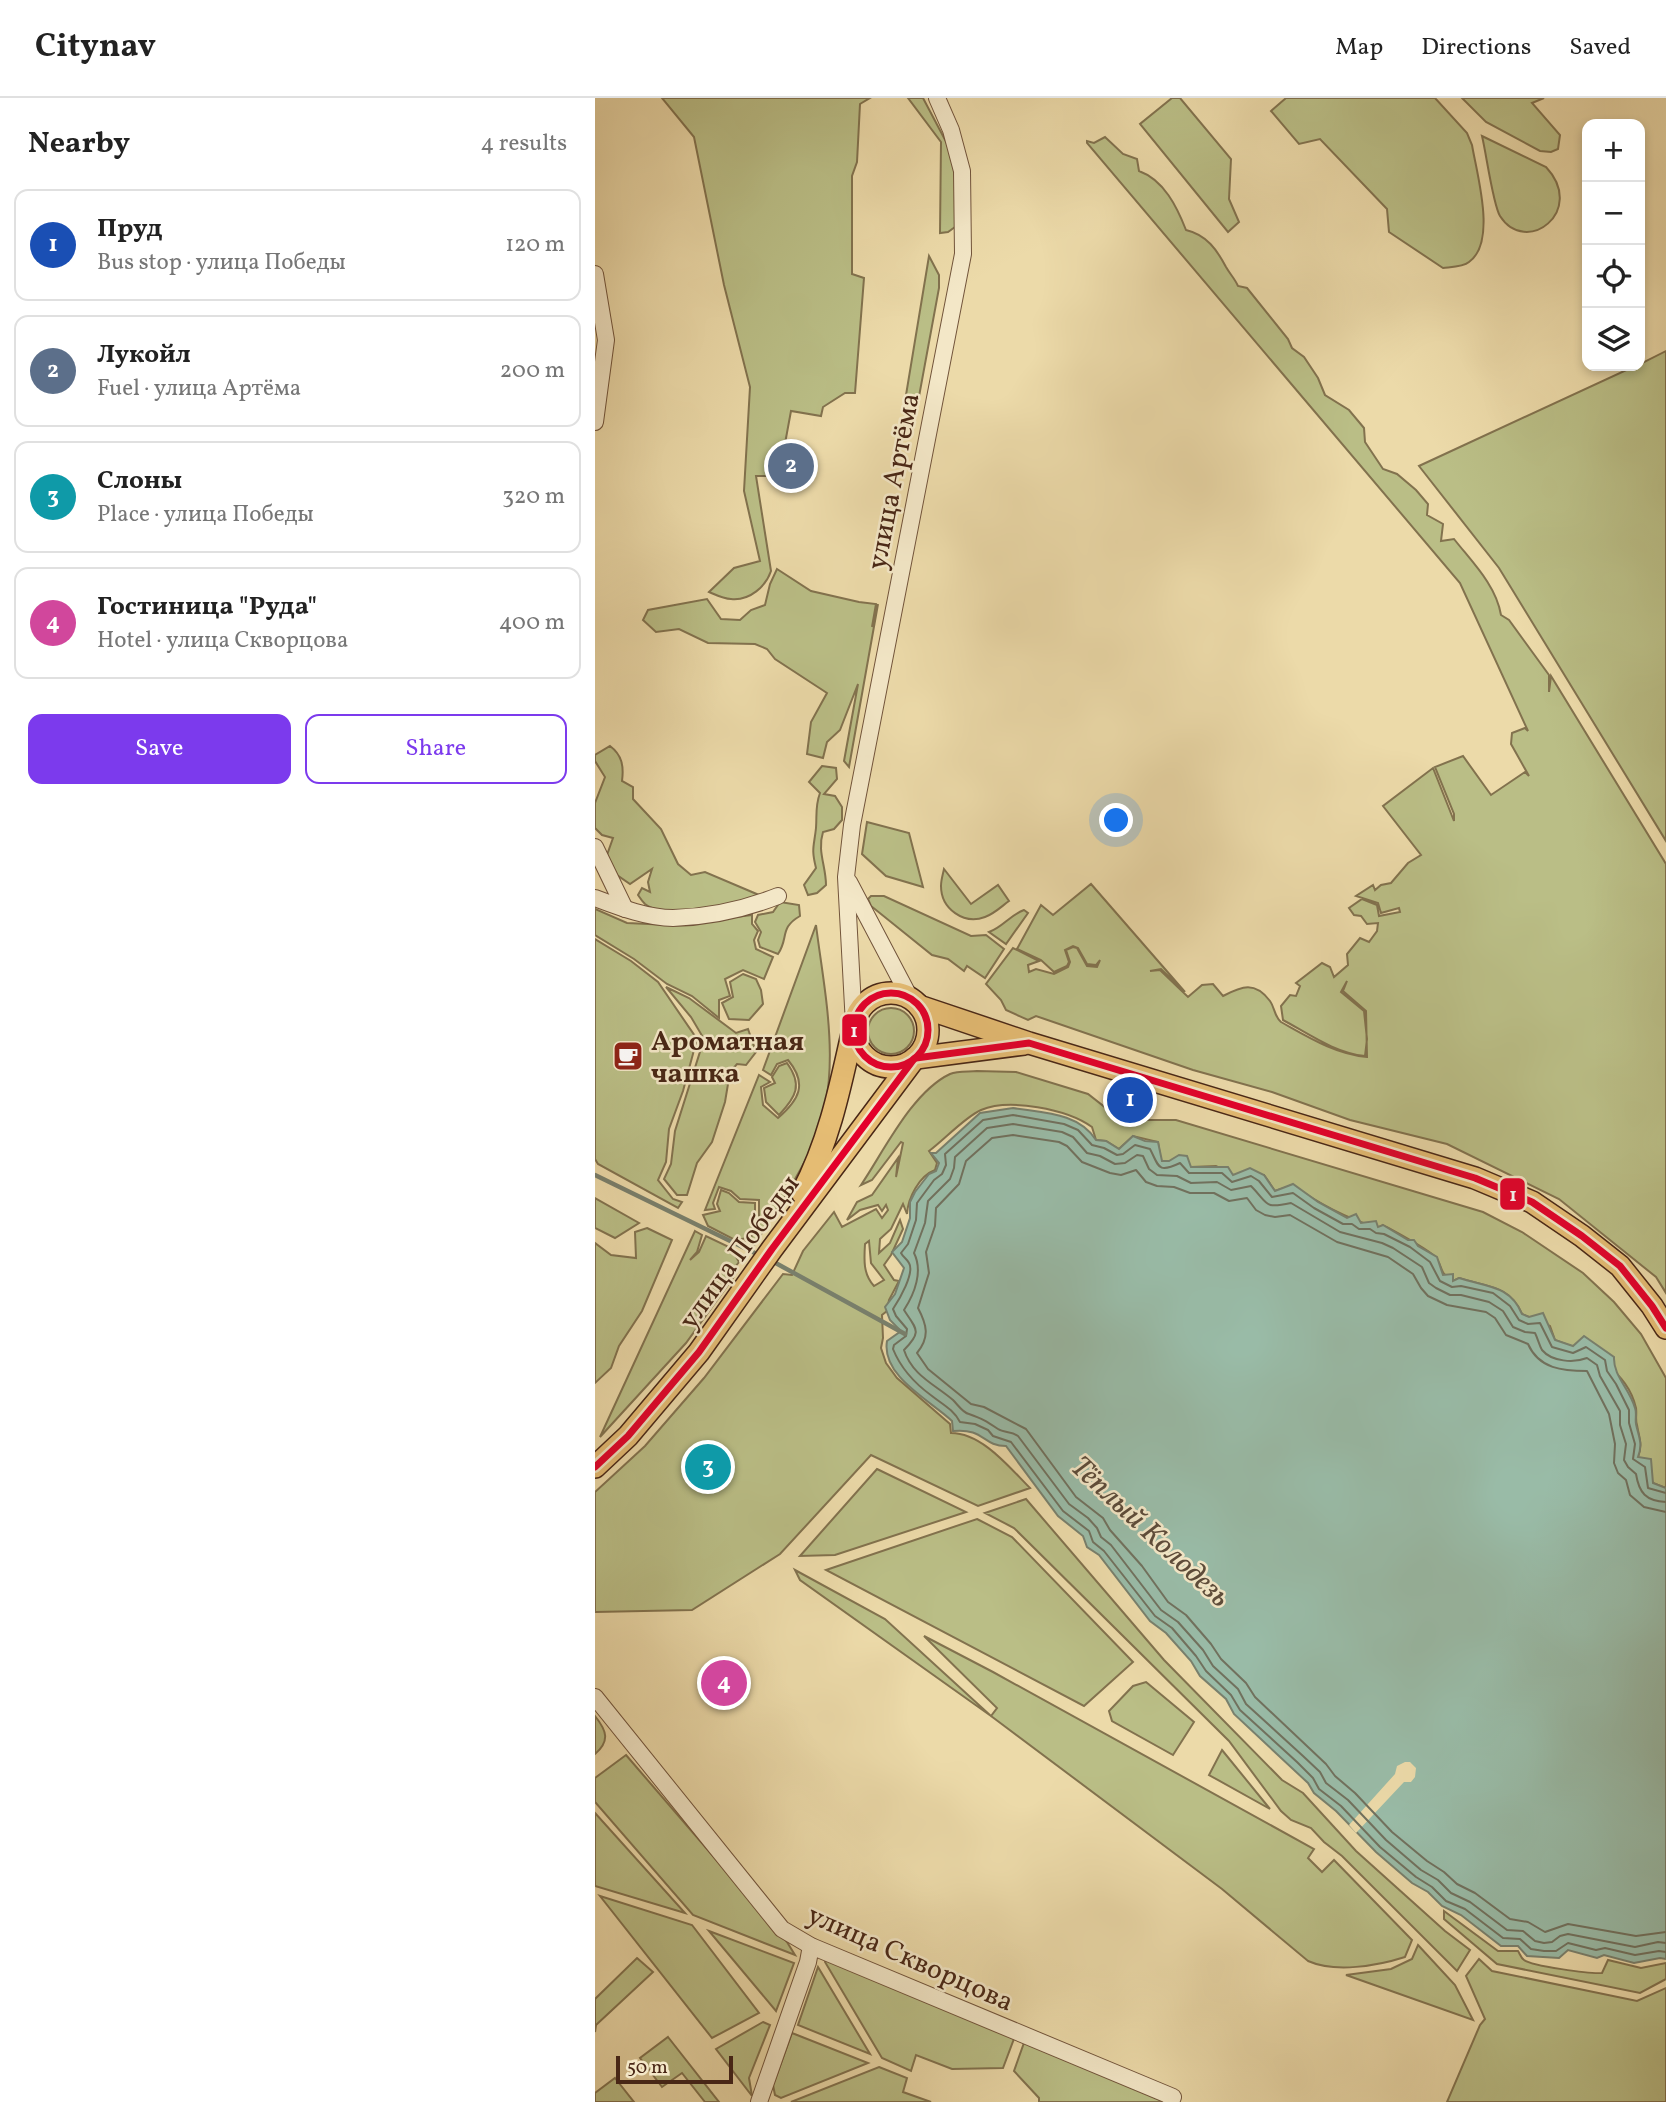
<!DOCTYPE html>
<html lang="en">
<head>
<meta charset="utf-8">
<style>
	body { margin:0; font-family:Vollkorn,serif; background:#f2f2f2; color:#222 }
	.controls { position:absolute; right:21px; top:21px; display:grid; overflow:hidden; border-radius:14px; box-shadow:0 4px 10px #0003 }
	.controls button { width:63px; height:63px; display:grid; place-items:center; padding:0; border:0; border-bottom:2px solid #e0e0e0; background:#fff; color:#222; font:35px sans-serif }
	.scale { position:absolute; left:21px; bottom:18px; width:117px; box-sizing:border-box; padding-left:7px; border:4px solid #492716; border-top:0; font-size:19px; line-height:24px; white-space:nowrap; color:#492716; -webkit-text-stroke:5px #f3e7c7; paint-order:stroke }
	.you { position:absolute; left:522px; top:723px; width:24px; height:24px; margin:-18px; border:5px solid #fff; border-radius:50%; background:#1a73e8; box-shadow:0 0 0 10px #1a73e833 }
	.badge { display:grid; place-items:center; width:46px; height:46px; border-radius:50%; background:#7c3aed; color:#fff; font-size:23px; font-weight:700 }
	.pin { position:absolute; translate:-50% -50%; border:4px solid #fff; box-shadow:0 2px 7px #0006 }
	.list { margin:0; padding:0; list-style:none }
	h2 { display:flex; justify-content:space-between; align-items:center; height:91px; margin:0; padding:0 28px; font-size:30px }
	h2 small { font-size:23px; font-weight:400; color:#767676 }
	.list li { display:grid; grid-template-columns:46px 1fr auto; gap:21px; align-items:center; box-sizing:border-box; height:112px; margin:0 14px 14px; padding:0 14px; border:2px solid #e0e0e0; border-radius:14px }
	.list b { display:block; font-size:26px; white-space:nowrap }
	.list p { margin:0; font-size:23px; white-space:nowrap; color:#767676 }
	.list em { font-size:23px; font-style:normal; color:#767676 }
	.actions { display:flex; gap:14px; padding:21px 28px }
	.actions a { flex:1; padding:16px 0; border:2px solid #7c3aed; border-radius:14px; text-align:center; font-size:24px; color:#7c3aed }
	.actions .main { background:#7c3aed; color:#fff }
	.icon { flex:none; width:38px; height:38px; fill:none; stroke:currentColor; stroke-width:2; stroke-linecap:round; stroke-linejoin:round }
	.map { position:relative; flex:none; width:1071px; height:2004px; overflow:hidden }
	header { display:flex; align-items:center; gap:42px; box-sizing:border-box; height:98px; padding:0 35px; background:#fff; border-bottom:2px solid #e0e0e0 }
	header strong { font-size:33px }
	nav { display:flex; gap:38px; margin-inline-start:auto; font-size:24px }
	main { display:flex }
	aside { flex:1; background:#fff }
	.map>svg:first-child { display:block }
</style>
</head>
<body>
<header>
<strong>Citynav</strong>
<nav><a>Map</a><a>Directions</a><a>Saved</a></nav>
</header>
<main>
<aside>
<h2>Nearby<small>4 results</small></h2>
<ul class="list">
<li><span class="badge" style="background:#1a4fb4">1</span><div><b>Пруд</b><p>Bus stop · улица Победы</p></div><em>120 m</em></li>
<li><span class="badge" style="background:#5c6f8a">2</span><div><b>Лукойл</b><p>Fuel · улица Артёма</p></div><em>200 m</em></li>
<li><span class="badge" style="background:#0f9aa8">3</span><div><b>Слоны</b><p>Place · улица Победы</p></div><em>320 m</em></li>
<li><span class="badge" style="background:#d1479c">4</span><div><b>Гостиница &quot;Руда&quot;</b><p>Hotel · улица Скворцова</p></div><em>400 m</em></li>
</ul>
<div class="actions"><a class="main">Save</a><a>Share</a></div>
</aside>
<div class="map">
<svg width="1071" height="2004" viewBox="0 0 1071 2004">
	<rect width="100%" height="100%" fill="#ecdaa9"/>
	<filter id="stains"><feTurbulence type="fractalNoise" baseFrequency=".00286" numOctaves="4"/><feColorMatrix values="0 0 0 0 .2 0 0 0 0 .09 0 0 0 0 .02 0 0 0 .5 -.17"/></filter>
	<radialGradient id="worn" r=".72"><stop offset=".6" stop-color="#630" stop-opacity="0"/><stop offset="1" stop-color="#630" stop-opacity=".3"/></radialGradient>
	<g fill="#babe86" stroke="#82724e" stroke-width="2" fill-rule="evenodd">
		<path d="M67 0H275L265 6 262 64 257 78V176L269 180 260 295H250L228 309 226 318 196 313 184 378H161L176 473C171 488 155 503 136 501 129 501 121 497 114 494L139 470 165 463 149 393 155 289 129 187 99 39Z"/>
		<path d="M313 0H328L357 55 364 114 360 129 353 134 345 135 346 44Z"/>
		<path d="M577 0H585L636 61 634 101 644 124 633 134 545 26Z"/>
		<path d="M691 0H840L872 35 877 47C882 77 902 144 874 164 868 169 855 169 848 170L794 134 792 111 725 41 704 46 676 13Z"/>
		<path d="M867 0H949L937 5 965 37 963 51 956 54 945 53 891 24Z"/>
		<path d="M887 38 951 69C992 113 931 159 905 118 898 107 891 54 887 38Z"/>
		<path d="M510 39 528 56 542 61 544 73C569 82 582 109 591 132 612 137 622 152 631 169 635 176 640 181 643 188L652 190 693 241 697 250 709 259 723 280 730 297 754 312 769 330 770 344 788 371 802 376 821 392 833 406 832 417 848 426 846 443 859 441C877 464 901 487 906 517L914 522 954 577V594L956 578 1071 766V1195L1061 1179 964 1101 852 1046 755 1022 677 994 598 972 441 918 433 922 411 912 406 902 391 886 418 850 444 863 433 867 434 874 441 871 459 876 473 869 475 864 471 852 478 849 482 850 492 868 502 869 505 862 501 867 492 866 483 850 478 848 470 852 474 864 472 868 459 874 446 862 422 851 446 807 458 817 496 786 590 894 566 871 555 873 565 872 593 899 607 887 618 886 628 898C647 888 660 883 675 903 680 910 679 918 686 924 713 939 740 956 772 959L771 913 748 893 752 883 746 894 769 913 772 941 770 958C740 955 714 936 688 922L686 908 695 897 701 898 705 888 701 885 727 865 735 869 739 879 753 867 752 856 765 840 774 844 782 833 783 825 772 826 766 818 759 817 754 810 767 801 782 807 784 818 805 814 804 810 786 815 783 805 761 798 778 787 780 792 786 787 796 785 813 765 826 757 788 708 838 670 859 723V716L840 669 868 658 896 697 930 674 934 678 916 646 917 635 930 630 933 633 865 485 492 45V43L499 45Z"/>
		<path d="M334 158 344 177V190L323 304 310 303Z"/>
		<path d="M1071 253V743L904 470 824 368 1040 268H1045V266Z"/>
		<path d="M182 471 216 493 264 504 281 506 277 529 283 506 254 669 249 663 263 586 245 632 232 644 228 660 212 656 216 624 232 595 180 561 172 551 160 546 113 545 84 531 61 534 48 522 53 512 112 501 126 521 145 522 156 512 170 507 175 486Z"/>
		<path d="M15 648C27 657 29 668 27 683L38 689V701L66 731 83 766 96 777 110 774 164 797C143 809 70 822 50 806 47 803 45 800 43 797L47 790 55 794 53 784 57 771 35 786 22 777 12 757 18 740 7 737 0 730V705L10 679 0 663V657Z"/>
		<path d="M227 668 241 670 242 681 229 696 240 698 247 709V722L239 731 228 734C222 753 231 768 231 787L222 795 213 797 209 787 221 770C216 750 219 749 221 730 222 717 220 708 225 695L214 684Z"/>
		<path d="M272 724 314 735 328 789 291 778 267 756Z"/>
		<path d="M349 771 376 806 403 787 414 803C407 808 399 816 390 819 369 827 346 811 346 788 346 782 348 776 349 771Z"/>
		<path d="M276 798H289L376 838 391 837 409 851 390 880 372 868 369 873 353 861 337 857 276 808 273 801Z"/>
		<path d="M185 804 204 807 205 818C184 830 194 840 183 856L165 849 163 842 166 834 160 824 163 817 178 814Z"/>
		<path d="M0 811 32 825 75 827 157 817V826L163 833 159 842 161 851 178 859 169 881 148 872 130 881 135 898 124 902V920L97 898 72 886 39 861 0 837Z"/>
		<path d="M429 812 433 815 411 846 394 834C408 829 415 817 429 812Z"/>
		<path d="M221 827C230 899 249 980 217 1049 201 1084 177 1118 157 1151L145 1145 155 1142 164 1122V1102L145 1101 136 1093 124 1089 118 1105 120 1111 110 1112 164 977 175 984 166 989 168 1007 183 1020C204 1002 213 986 193 962L182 966 176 977 168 972Z"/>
		<path d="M0 841 36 863 63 884 102 941 88 993 74 1031 71 1064 63 1082 78 1101 87 1104 83 1110 3 1066 0 1061Z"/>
		<path d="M148 876 161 881 166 892 168 906 154 922 134 921 127 905 138 899 135 884Z"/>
		<path d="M71 889 94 900 141 935 153 931 161 954 151 967 142 966 135 974 130 1004 117 1044 102 1065 92 1097H82L69 1081 76 1066 80 1033 109 941 96 919Z"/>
		<circle cx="296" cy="933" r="23"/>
		<path d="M192 965C208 987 201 999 184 1017L171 1004 169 990 180 985 177 979 184 968Z"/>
		<path d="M382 973 421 974 493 996 511 1010 553 1022H581L888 1114 927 1134 988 1175 1019 1204 1046 1236 1071 1280V1390L1058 1385 1043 1359C1048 1346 1044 1340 1042 1327 1040 1322 1042 1316 1041 1310 1032 1271 994 1254 960 1242L955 1228 927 1216C915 1187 891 1189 864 1180L858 1183C844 1174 849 1173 842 1161 839 1154 797 1132 788 1127L783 1130C751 1120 724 1106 698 1087L680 1093 669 1077H638L621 1068 596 1069 566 1063 563 1044 538 1038 524 1051 511 1043 501 1042 497 1029C472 1011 414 1000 386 1012 370 1019 349 1042 334 1053L342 1065 340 1072C324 1078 313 1100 312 1116L308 1106 296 1131 285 1141 284 1155 295 1145 305 1122 308 1131 296 1157 289 1167 299 1182 304 1183 294 1202 292 1213 287 1217 288 1240 286 1250 291 1265 302 1280 355 1326 356 1335C387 1335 414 1369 435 1390L383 1408 276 1357 185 1456 97 1512 0 1514V1394L50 1348 109 1280 188 1176 197 1177 208 1153 239 1114 247 1129 281 1111 287 1120 293 1112 291 1107 287 1113 283 1107 265 1112 252 1122 262 1104 277 1097 303 1060 301 1079 308 1045 306 1044 277 1082 266 1087C289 1053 317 994 355 976 363 973 374 974 382 973ZM274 1143 276 1165 289 1182 279 1188C268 1176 269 1162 270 1146Z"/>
		<path d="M126 1092 134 1095 144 1104 160 1105V1122L153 1140 140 1142 113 1128 108 1117 125 1113 122 1106Z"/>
		<path d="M0 1100 44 1125 20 1140 0 1130Z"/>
		<path d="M52 1130 77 1142 47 1213 24 1248 16 1270 0 1285V1145L16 1157 41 1160 40 1134Z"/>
		<path d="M100 1133 107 1137 102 1154 95 1162 104 1154 111 1138 136 1150 144 1164 133 1178 138 1180 91 1245 5 1339Z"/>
		<path d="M282 1371 371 1414 240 1457 205 1458Z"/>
		<path d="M431 1401 569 1562 687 1682 708 1695 761 1753 850 1833 875 1852 862 1873 747 1758 729 1744 716 1730 696 1722 686 1713 634 1643 419 1430 390 1415Z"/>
		<path d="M382 1421 417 1439 538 1564 489 1608 231 1472Z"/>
		<path d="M200 1472 290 1521 396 1618 402 1610 329 1538 398 1574 719 1751 713 1760 727 1774 739 1762 817 1842 810 1859C782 1868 740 1875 713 1863L627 1791 396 1618 205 1482Z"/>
		<path d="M551 1584 599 1624 578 1657 517 1623 514 1613 538 1588Z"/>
		<path d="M0 1618C12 1633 15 1643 0 1656Z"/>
		<path d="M627 1652 675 1711 614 1677Z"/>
		<path d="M31 1657 192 1844 200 1857 98 1817 0 1704V1680Z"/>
		<path d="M0 1715 90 1815 0 1788Z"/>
		<path d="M5 1798 97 1827 164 1915 117 1940Z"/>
		<path d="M849 1813 903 1853H923C925 1856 926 1860 929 1862 937 1868 995 1876 1007 1875L1013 1862 1046 1870 1071 1865V1881L1045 1895 902 1866 849 1821Z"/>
		<path d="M114 1833 199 1865 181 1913Z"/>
		<path d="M823 1847 860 1887 878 1922 751 1877 796 1871 817 1861Z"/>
		<path d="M42 1860 58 1874 1 1927 0 1934V1901Z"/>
		<path d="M231 1861 420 1938 408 1970 357 1971 321 1957 316 1973 287 1960 230 1864Z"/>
		<path d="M884 1861 897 1873 1042 1903 1071 1890V2004H852L885 1927 890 1921 871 1878Z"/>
		<path d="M223 1869 275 1956 203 1927Z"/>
		<path d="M168 1924 175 1927 154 1980 157 1998 121 1951Z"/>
		<path d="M197 1935 273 1965 186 2000 180 1997 178 1987Z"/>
		<path d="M73 1939 124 2004H110L87 1975 67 1989 45 1960Z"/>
		<path d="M430 1942 560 1996 566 2004H444V2000L419 1973Z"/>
		<path d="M284 1969 312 1980 308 1994 336 2004H196Z"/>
		<path d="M20 1980 39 2004H0V1995Z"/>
	</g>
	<path fill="#99bba7" stroke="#79806d" stroke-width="2" d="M418 1010C447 1015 483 1014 501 1042L511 1043 524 1051 538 1038 550 1043 563 1044 567 1063H574L584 1057 592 1058 596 1069H633L638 1077 655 1070 669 1077 680 1093 698 1086 723 1104 752 1120 761 1116 766 1125 781 1123 783 1129 788 1127 813 1142H819L823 1148 842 1159 848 1177 858 1176V1183L864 1180C891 1189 915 1187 927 1216L934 1219 948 1215 960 1242 978 1248 989 1238 1019 1259C1018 1278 1035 1291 1040 1310 1042 1315 1040 1321 1041 1326 1044 1340 1048 1345 1043 1359L1056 1361 1058 1385 1071 1390V1861L1065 1860 1039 1865 1009 1857 1002 1860 973 1852 964 1860 932 1858 923 1848H906L866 1817 847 1808 833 1794 817 1785 781 1754 741 1713 719 1695 713 1685 639 1616 631 1601 605 1578 596 1563 571 1535 555 1523 504 1457 492 1449 488 1438 463 1418 411 1348C387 1348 390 1330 358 1333L357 1323C336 1303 286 1278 292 1243L306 1233 295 1222 290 1209 300 1196 309 1170 297 1154 307 1144 315 1120V1104L320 1094 334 1076 341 1073 344 1065 336 1055H341L385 1015Z"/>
	<path fill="#ecdaa9" d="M810 1664H815L821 1670 820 1679 816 1684H809L761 1735 754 1727 800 1676 802 1668Z"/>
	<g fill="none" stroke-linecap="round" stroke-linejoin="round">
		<g stroke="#71715e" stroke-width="2">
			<path d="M1071 1395 1053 1390 1050 1369 1038 1361 1040 1346 1034 1325V1312L1021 1286 1012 1273 1010 1262 991 1249 978 1255 957 1249 945 1225 933 1226 924 1222 915 1208 898 1195 866 1188 857 1189 845 1183 835 1164 815 1149 789 1136 781 1135 775 1131H764L757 1126H748L719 1110 698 1095 677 1099 664 1083 656 1078 637 1084 627 1075H594L585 1065C562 1076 564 1068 555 1051L540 1047 528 1056 522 1057 509 1050 497 1047 483 1032 469 1026 418 1017 388 1022 350 1056 351 1067 347 1076 339 1082 322 1105 321 1122 313 1146 306 1155C308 1159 312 1161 314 1165 320 1175 304 1202 298 1211L301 1218 312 1231 311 1238 299 1247 298 1251C306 1271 319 1285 337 1298 347 1306 359 1312 365 1324L380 1326 393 1332 398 1338 416 1344 468 1413 494 1433 498 1444 509 1453 560 1518 577 1530 601 1558 611 1573 636 1597 645 1612 702 1664 718 1680 724 1691 746 1708 785 1749 821 1779 837 1789 851 1803 870 1811 908 1840 925 1841 936 1851 949 1853H961L973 1845 1001 1852 1010 1850 1040 1857 1064 1853 1071 1854"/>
			<path d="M1071 1404C1051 1403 1044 1395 1041 1376L1033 1369 1029 1362 1031 1346 1025 1327V1313L1005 1278 1002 1267 992 1260C979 1265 957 1264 947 1252 944 1247 943 1241 940 1235L930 1234 918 1229 908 1213 894 1204 866 1197H855L841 1190 834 1185 827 1169 798 1150 787 1145 745 1134 696 1105C668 1111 674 1106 656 1088L636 1092 622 1084 596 1085 582 1078 562 1077 554 1071 548 1058 542 1057 530 1065 520 1066 505 1058 492 1055 478 1039 467 1034 418 1026 392 1030 360 1059 359 1070 355 1081 333 1103 330 1125 319 1155C328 1173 320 1195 309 1212 321 1231 328 1233 309 1252 317 1277 339 1286 358 1302 363 1307 368 1315 374 1316 388 1321 391 1323 403 1331 409 1335 416 1333 423 1338L474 1406 493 1420 502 1430 506 1439 516 1447 566 1512 583 1524 608 1552 618 1568 643 1591 651 1606 708 1658 725 1674 731 1685 753 1702 791 1742 826 1772 843 1782 856 1795 875 1804 912 1832 928 1833 940 1843 949 1845 957 1844 965 1838 973 1836 1040 1849 1063 1844 1071 1845"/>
			<path d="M1071 1414 1049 1409 1035 1397 1031 1382 1023 1375 1019 1365 1020 1346 1014 1316 992 1273C968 1273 944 1271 933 1246L911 1237 900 1220 891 1214 852 1207 833 1198 826 1190 818 1176 793 1159 742 1144 695 1117 680 1119 670 1117 661 1112 652 1100 634 1103 619 1095H595L579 1089 562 1088 551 1084 541 1072 526 1077 515 1075 487 1064 472 1048 464 1044 418 1037 397 1040 371 1063 364 1086 341 1110 340 1128 331 1154 334 1175 323 1210C332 1227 335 1239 322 1255L333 1271 376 1306 389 1309 431 1331 481 1399 508 1420 515 1432 547 1468 573 1504 591 1517 616 1546 626 1561 651 1585 660 1599 731 1666 740 1678 760 1695 797 1734 832 1763 849 1774 862 1786 880 1795 915 1821 933 1824 950 1834 973 1826 1041 1838 1071 1834"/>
		</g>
		<g stroke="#79806d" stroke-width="4.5">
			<path d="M0 1077 166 1158"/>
			<path d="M177 1163 310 1236"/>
		</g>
		<g stroke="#72543b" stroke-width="18">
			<g id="minor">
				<path d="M0 176 11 242 0 324"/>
				<path d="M0 749 30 811"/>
				<path d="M254 784 315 900"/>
				<path d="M0 800C24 809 52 820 78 820 114 819 150 811 183 798"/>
				<path d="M259 927 251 779 257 727 368 156 367 73 356 32 342 0"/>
				<path d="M0 1599 187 1831 216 1848 578 1999 576 2004"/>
				<path d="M164 2004 213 1864 216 1848"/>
			</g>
		</g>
		<g stroke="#492716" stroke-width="24">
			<g id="major">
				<circle cx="296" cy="932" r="37"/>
				<path d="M324 908 434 945 880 1080 937 1104 987 1138 1025 1168 1057 1208 1071 1230"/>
				<path d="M321 960 429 946"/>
				<path d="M207 1095C235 1042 246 985 259 927"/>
				<path d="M0 1369 33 1338 104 1254 177 1151 319 961"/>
			</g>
		</g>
		<use href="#minor" stroke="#f3e7c7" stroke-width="16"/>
		<use href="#major" stroke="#e6bd74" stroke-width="21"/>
		<g stroke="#f3e7c7" stroke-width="12">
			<g id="bus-1">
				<circle cx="296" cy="932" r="37"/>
				<path d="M321 960 434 945 880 1080 937 1104 987 1138 1025 1168 1057 1208 1071 1230"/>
				<path d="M0 1369 33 1338 104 1254 177 1151 319 961"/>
			</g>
		</g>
		<use href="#bus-1" stroke="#e4002b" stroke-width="7"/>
	</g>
	<defs>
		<g id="cafe-square" transform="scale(1.575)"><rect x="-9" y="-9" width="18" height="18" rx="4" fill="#8f2418" stroke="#f3e7c7"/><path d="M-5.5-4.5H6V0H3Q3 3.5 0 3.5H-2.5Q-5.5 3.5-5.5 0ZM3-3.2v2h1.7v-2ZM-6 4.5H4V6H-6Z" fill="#fff"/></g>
	</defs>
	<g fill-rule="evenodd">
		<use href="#cafe-square" x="33" y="958"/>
	</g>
	<g text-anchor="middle" stroke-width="5" stroke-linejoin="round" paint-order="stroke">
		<g font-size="28" fill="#492716" stroke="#f3e7c7">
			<text transform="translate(297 383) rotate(-79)" y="10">улица Артёма</text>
			<text transform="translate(143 1153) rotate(-54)" y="10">улица Победы</text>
			<text transform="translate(316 1859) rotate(24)" y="10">улица Скворцова</text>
		</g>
		<g font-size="28" font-weight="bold" fill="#492716" stroke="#f3e7c7" text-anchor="start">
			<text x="56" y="952">Ароматная<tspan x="56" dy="32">чашка</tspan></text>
		</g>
		<g font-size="30" font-style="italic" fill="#5d4c3a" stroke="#f3e7c7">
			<text transform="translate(556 1433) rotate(43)" y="10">Тёплый Колодезь</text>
		</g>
	</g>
	<g stroke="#f3e7c7" stroke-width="2.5">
		<rect x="246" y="915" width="27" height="34" rx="7" fill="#e4002b"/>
		<rect x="904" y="1079" width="27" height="34" rx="7" fill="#e4002b"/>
	</g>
	<g font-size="19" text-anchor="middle" font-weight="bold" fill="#fff">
		<text x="259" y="939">1</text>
		<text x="918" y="1103">1</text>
	</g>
	<rect width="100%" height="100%" filter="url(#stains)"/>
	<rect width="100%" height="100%" fill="url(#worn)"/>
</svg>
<div class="controls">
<button>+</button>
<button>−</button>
<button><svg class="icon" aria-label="locate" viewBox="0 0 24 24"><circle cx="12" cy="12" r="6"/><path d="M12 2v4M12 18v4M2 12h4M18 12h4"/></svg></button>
<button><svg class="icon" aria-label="layers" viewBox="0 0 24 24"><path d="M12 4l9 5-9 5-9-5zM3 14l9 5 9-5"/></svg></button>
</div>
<div class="scale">50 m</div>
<div class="you"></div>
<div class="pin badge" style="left:535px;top:1002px;background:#1a4fb4">1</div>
<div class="pin badge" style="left:196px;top:368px;background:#5c6f8a">2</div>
<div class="pin badge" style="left:113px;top:1369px;background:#0f9aa8">3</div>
<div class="pin badge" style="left:129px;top:1585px;background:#d1479c">4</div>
</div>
</main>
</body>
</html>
